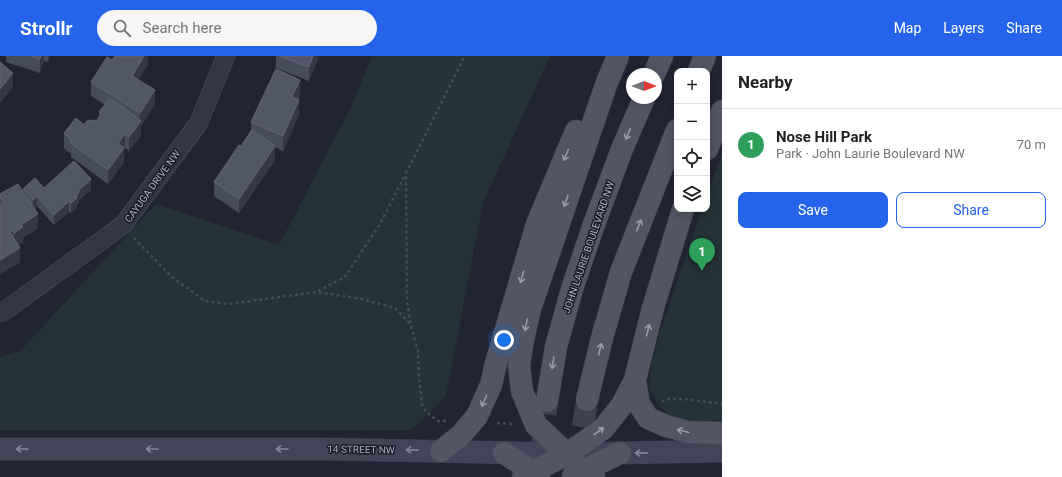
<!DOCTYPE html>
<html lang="en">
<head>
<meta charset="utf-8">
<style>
	body { margin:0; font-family:Roboto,sans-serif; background:#f6f6f6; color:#202124 }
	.controls { position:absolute; right:12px; top:12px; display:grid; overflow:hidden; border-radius:8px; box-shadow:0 2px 10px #0003 }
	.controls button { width:36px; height:36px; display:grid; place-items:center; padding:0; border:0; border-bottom:1px solid #e0e0e0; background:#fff; color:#202124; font:20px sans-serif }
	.compass { position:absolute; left:626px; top:12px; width:36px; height:36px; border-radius:50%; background:#fff; box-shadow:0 2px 10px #0003; rotate:90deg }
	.you { position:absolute; left:504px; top:284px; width:14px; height:14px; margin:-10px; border:3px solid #fff; border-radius:50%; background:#1a73e8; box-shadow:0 0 0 6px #1a73e833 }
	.badge { display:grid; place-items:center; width:26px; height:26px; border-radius:50%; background:#2563eb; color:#fff; font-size:13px; font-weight:700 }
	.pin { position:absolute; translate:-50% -33px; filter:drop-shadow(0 1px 2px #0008) }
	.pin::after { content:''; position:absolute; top:21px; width:14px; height:12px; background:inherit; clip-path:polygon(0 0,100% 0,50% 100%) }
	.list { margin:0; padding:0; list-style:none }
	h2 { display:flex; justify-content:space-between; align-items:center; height:52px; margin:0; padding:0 16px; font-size:17px }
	h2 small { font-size:13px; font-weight:400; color:#757577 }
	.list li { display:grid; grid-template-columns:26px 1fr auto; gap:12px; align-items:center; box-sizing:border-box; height:72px; padding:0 16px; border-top:1px solid #e0e0e0 }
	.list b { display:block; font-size:15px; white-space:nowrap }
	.list p { margin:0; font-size:13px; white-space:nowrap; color:#757577 }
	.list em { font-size:13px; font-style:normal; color:#757577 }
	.actions { display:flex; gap:8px; padding:12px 16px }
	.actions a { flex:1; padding:9px 0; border:1px solid #2563eb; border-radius:8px; text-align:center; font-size:14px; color:#2563eb }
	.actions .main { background:#2563eb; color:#fff }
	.icon { flex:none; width:22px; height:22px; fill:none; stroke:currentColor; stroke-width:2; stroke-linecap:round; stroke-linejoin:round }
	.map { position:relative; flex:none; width:722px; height:421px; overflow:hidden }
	header { display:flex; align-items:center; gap:24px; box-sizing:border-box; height:56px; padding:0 20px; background:#2563eb; color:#fff }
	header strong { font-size:19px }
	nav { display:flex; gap:22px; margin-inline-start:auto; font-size:14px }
	.search { width:280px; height:36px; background:#f6f6f6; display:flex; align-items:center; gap:10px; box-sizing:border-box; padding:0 14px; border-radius:22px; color:#757577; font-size:15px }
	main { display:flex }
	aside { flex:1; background:#fff }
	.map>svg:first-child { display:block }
</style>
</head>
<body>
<header>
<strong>Strollr</strong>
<div class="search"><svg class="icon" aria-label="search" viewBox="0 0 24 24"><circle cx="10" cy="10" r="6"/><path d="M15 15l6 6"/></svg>Search here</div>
<nav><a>Map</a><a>Layers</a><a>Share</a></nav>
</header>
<main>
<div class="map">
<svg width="722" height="421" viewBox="0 0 722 421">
	<rect width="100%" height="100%" fill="#202433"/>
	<g fill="#253237">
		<path d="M372 0H550L483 147 446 340 412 374H0V301L20 295 156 148 279 189 350 53Z"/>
		<path d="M722 97V367L676 365 659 350 649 332 651 309 660 276 702 153H707V140Z"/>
	</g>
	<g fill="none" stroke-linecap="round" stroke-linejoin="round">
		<g stroke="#3c404f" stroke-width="22" stroke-dasharray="22 11" stroke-linecap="butt">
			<path d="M542 391 547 345"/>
			<path d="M578 404 587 344"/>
		</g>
		<g stroke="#4e515f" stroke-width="19">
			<path id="minor" d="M0 256H3L123 169 198 68 226 0"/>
		</g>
		<g stroke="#3d404d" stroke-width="23">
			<path id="secondary" d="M0 393H324L567 398 722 395"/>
		</g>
		<g stroke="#3d404d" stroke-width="23">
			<g id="primary">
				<path d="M699 15 705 0"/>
				<path d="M654 18 662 0"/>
				<path d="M707 93 722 55"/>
				<path d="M683 153 653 252 635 324 639 348 648 362 666 370 688 376 722 377"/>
				<path d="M587 344 602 282 621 216 677 74"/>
				<path d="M547 345 556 291 572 233 593 171 622 93 644 42"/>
				<path d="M441 395 461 379 477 360 491 329 496 307 537 168 576 75"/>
				<path d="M504 397 533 416 539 421"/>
				<path d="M573 420 620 397"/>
				<path d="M523 421 567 398 603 373 622 349 635 324"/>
				<path d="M594 421 582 415 567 398 536 369 522 335 519 309 523 284 530 253 606 29 618 0"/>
			</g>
		</g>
		<g stroke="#424e54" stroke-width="2.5" stroke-dasharray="3 3" stroke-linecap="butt">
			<path d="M134 182 172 221 205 245 227 248 317 236 362 243 395 252 411 269"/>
			<path d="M318 235 345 221 380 168 406 117"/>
			<path d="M662 346 666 343H684L722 348"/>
			<path d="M446 365H438L426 356 422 348 419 321 418 295 411 269 407 246 406 117 465 0"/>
			<path d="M497 367 514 368"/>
		</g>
		<use href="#minor" stroke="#333744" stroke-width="18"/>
		<use href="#secondary" stroke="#424557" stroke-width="22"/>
		<use href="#primary" stroke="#515564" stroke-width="22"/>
	</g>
	<g fill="#474c5d">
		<path d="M6 0H50L48 6 44 5 40 17 6 6Z"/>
		<path d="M148 0V8L138 24 155 48 141 70V79L129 95 125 92 124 93V106L108 128 71 101V98L64 92V77L84 69 96 65 99 60V56L105 49 91 40V26L112 4Z"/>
		<path d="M276 0H319L309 25 276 12Z"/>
		<path d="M300 38 298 44 299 59 283 95 275 91V104L239 157 214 140V126L241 90 251 74V66Z"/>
		<path d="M44 132 91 134 79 144V146L77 149V152L71 157 69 156 54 169 37 150 34 153 38 172 23 182V186L18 189 20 206 0 218V138L23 136V133Z"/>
	</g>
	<g fill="#333748">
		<path d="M41 0H44V5L40 17V3Z"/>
		<path d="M48 0H50L48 6Z"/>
		<path d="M144 0H148V8L132 34V20Z"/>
		<path d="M313 0H319L309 25V11Z"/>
		<path d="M13 17V31L0 47V33Z"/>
		<path d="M300 24V38L292 56V41Z"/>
		<path d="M155 34V48L141 70V79L129 95V81L140 66V57Z"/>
		<path d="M299 44V59L283 95V80Z"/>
		<path d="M125 78 124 106 108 128V114L118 87Z"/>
		<path d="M275 90V104L239 157V143Z"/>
		<path d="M91 123V134L79 144V146L77 149V152L71 157V147L78 135Z"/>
		<path d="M37 140V150L33 154V144Z"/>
		<path d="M69 145V156L54 169V159Z"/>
		<path d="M38 158V172L23 182V186L14 191V177L21 169Z"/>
		<path d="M13 174V188L10 176Z"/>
		<path d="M20 192V206L0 218V204Z"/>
	</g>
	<g fill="#525768" stroke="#606576">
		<path d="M31 0H41L40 3Z"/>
		<path d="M115 0H144L132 20 155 34 140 57 91 26 107 1 112 4Z"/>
		<path d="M280 0H313L309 11Z"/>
		<path d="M0 6 13 17 0 33Z"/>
		<path d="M276 13 300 24 292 41 299 44 283 80 251 66Z"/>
		<path d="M109 43 112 45 113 44 141 65 129 81 125 78 118 87 124 92 108 114 71 87 72 85 64 77 76 62 84 69 87 65 94 64 96 65 102 57 99 56Z"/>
		<path d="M252 74 275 90 239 143 214 126 239 89 241 90Z"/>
		<path d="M74 105 91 123 78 135 79 136 76 140 77 142 71 147 69 145 54 159 37 140 33 144 23 133 35 122 44 132Z"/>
		<path d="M18 128 38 158 21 169 23 171 14 177 13 174 10 176 20 192 0 204V150L4 147 0 140V138Z"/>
	</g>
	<defs><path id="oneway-shaft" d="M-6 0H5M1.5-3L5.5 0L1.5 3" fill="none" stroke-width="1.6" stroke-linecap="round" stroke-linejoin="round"/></defs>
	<g stroke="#969aaa">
		<use href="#oneway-shaft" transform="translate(628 78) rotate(113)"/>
		<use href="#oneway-shaft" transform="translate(566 99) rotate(113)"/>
		<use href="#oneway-shaft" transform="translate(566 145) rotate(109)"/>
		<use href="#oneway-shaft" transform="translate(639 169) rotate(-69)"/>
		<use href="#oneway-shaft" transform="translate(522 221) rotate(106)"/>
		<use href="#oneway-shaft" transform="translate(526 269) rotate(102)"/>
		<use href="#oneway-shaft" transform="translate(648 274) rotate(-76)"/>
		<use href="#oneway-shaft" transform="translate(600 293) rotate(-76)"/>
		<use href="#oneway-shaft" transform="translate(553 307) rotate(99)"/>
		<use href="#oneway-shaft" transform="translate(484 345) rotate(114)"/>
		<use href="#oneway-shaft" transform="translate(599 375) rotate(-37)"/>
		<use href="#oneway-shaft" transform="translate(683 375) rotate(-166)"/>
	</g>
	<g stroke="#828697">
		<use href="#oneway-shaft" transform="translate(22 393) rotate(180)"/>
		<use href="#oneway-shaft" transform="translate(152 393) rotate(180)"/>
		<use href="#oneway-shaft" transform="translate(282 393) rotate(180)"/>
		<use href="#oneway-shaft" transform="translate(412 394) rotate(-179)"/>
		<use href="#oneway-shaft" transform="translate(641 397) rotate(179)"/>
	</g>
	<g text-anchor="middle" stroke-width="3" stroke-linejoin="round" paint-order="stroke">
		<g font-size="10" fill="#adb1c1" stroke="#191c28">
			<text transform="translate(152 130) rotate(-54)" y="4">CAYUGA DRIVE NW</text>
			<text transform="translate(588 191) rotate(-71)" y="4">JOHN LAURIE BOULEVARD NW</text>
			<text transform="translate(361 393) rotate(1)" y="4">14 STREET NW</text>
		</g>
	</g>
</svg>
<div class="controls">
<button>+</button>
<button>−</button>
<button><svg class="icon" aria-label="locate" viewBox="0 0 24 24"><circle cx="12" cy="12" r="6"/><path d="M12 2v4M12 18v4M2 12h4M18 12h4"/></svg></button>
<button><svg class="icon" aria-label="layers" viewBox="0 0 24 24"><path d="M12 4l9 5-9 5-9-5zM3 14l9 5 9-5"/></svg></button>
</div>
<svg class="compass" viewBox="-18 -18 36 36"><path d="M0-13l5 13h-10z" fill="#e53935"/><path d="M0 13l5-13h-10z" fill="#757577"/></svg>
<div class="you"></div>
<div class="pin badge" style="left:702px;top:215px;background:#2e9e5b">1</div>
</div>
<aside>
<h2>Nearby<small></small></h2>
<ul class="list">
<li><span class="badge" style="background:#2e9e5b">1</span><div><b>Nose Hill Park</b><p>Park · John Laurie Boulevard NW</p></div><em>70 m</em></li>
</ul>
<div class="actions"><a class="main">Save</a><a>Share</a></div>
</aside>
</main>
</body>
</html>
